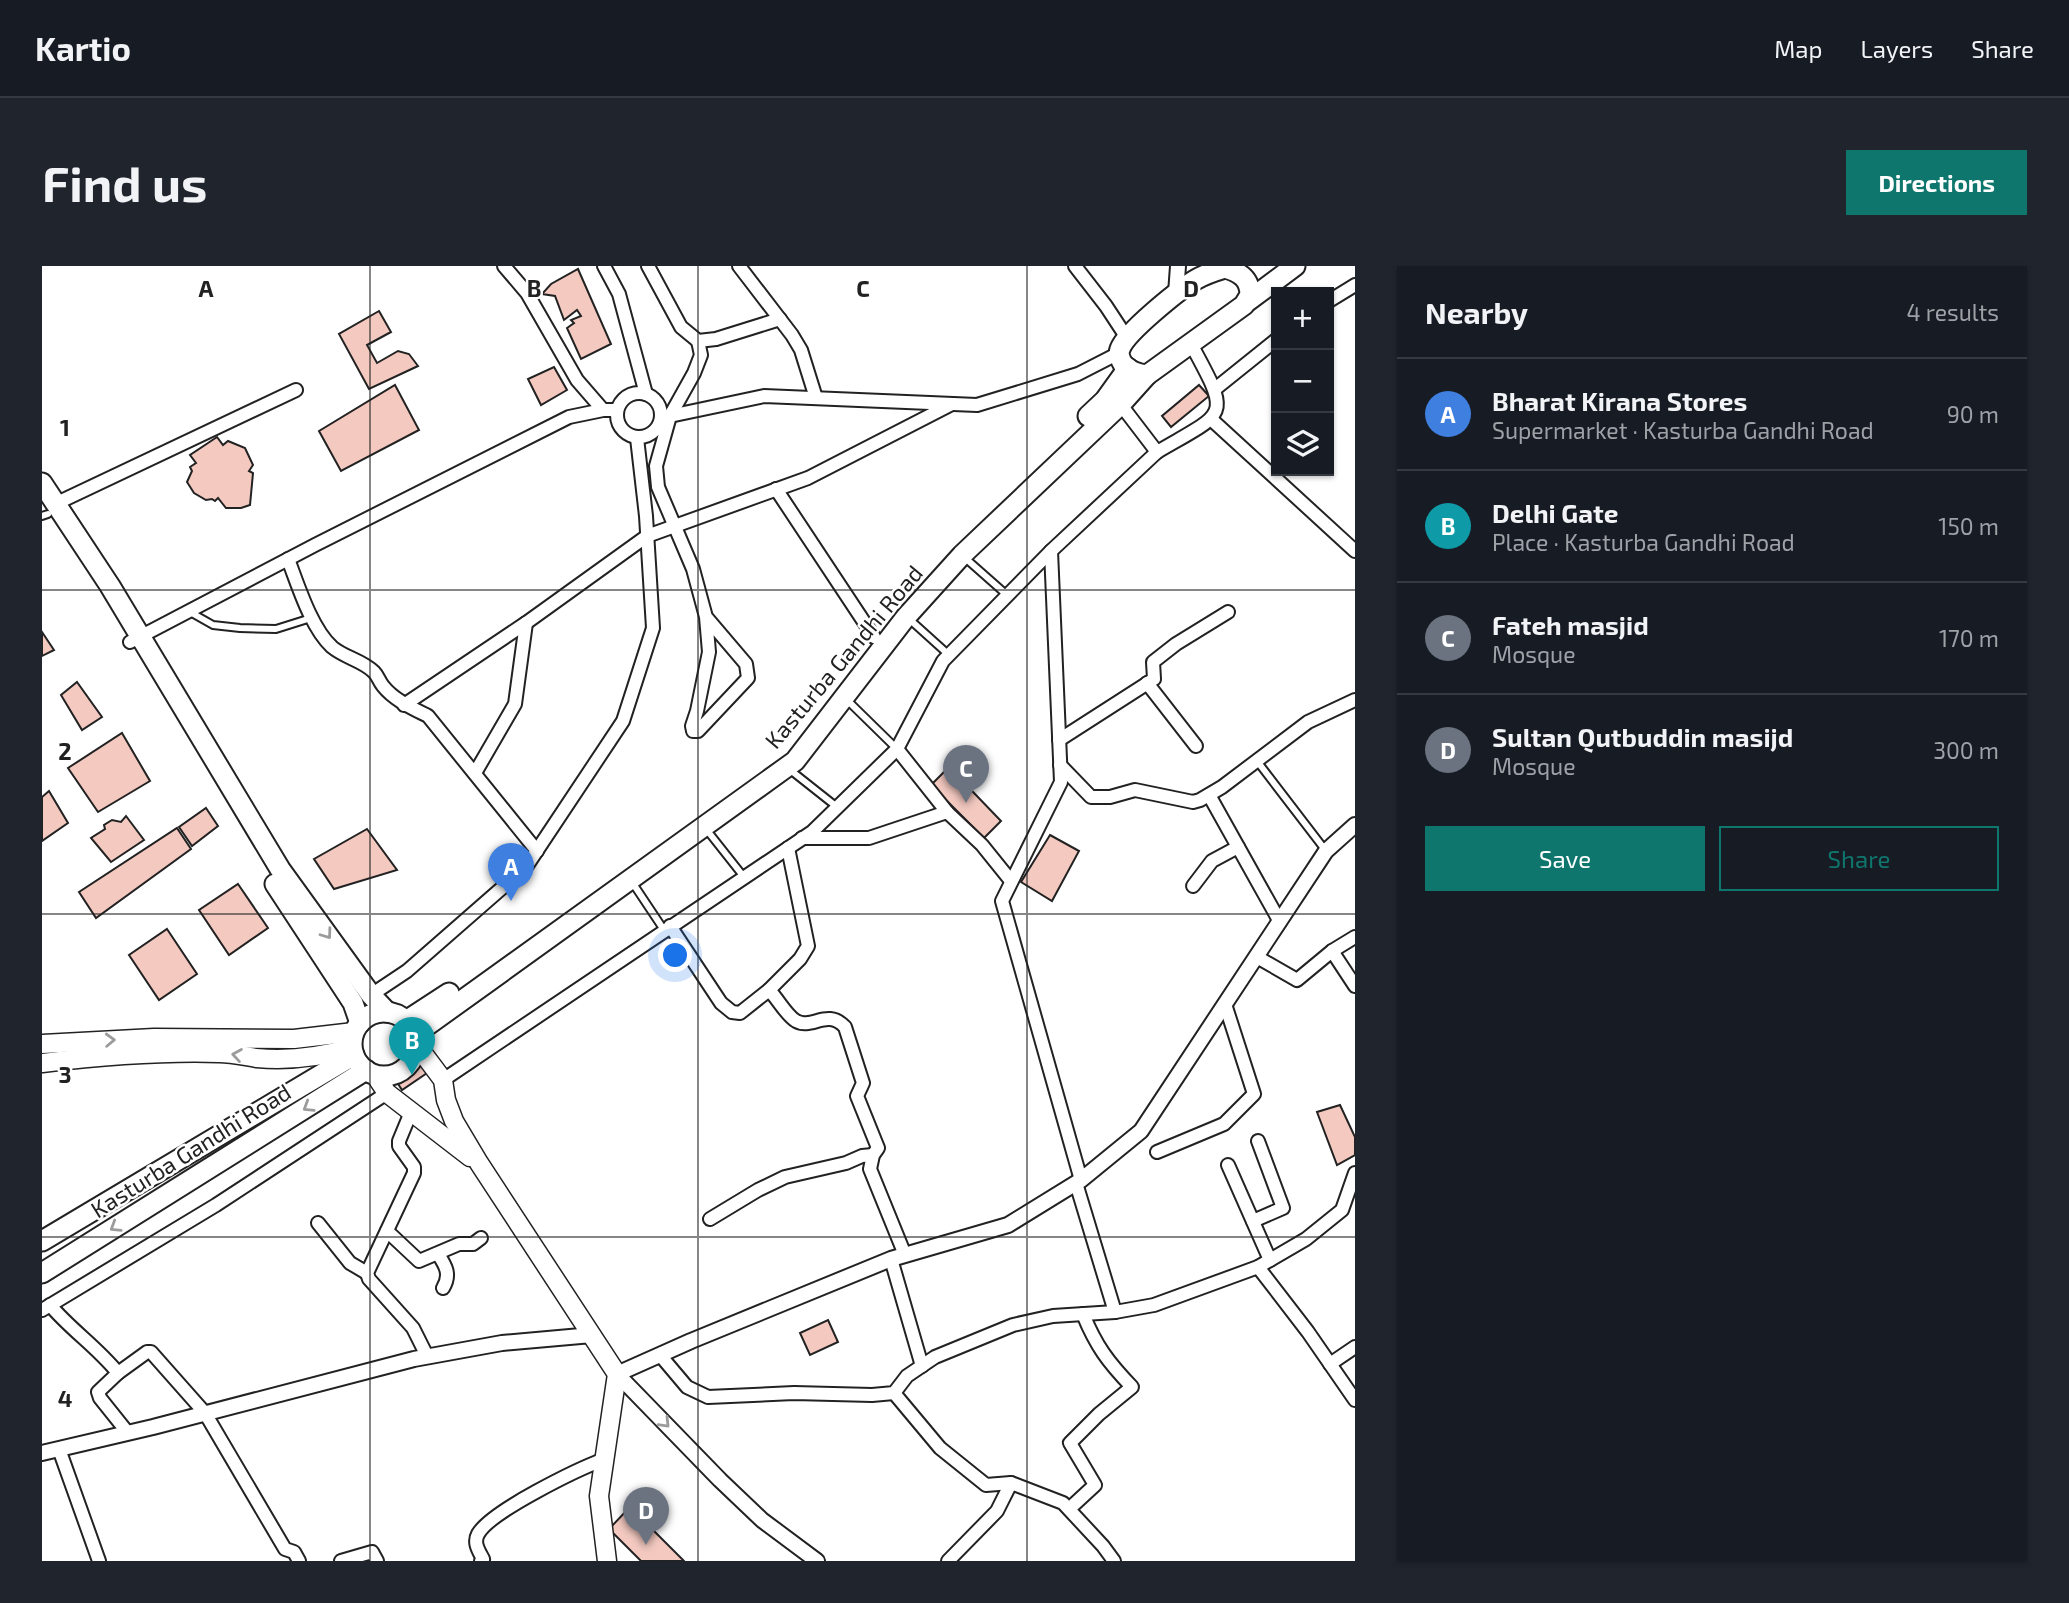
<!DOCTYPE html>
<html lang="en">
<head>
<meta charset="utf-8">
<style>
	body { margin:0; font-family:"Exo 2",sans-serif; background:#20242c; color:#f1f3f6 }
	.controls { position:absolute; right:21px; top:21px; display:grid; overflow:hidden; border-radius:0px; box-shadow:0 2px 5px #0004 }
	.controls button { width:63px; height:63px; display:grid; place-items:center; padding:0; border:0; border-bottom:2px solid #363941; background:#171b24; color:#f1f3f6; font:35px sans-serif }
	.you { position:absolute; left:634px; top:690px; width:24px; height:24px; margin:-18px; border:5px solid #fff; border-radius:50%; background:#1a73e8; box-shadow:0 0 0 10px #1a73e833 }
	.badge { display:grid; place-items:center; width:46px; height:46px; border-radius:50%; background:#0f766e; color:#fff; font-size:23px; font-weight:700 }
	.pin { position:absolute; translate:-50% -58px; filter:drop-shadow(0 2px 4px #0008) }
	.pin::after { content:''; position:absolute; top:37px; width:24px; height:21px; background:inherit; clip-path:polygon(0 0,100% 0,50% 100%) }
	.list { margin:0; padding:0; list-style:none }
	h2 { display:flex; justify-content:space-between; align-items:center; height:91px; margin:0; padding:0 28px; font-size:30px }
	h2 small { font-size:23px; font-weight:400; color:#9ea1a6 }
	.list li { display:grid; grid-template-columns:46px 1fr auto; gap:21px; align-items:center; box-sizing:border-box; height:112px; padding:0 28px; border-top:2px solid #363941 }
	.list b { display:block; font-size:26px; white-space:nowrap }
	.list p { margin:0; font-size:23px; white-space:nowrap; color:#9ea1a6 }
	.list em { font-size:23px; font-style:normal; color:#9ea1a6 }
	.actions { display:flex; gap:14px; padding:21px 28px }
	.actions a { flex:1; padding:16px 0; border:2px solid #0f766e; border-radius:0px; text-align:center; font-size:24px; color:#0f766e }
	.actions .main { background:#0f766e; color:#fff }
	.icon { flex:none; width:38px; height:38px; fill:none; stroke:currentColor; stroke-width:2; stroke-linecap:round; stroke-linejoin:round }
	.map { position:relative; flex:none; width:1313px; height:1295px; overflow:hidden; border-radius:0px }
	header { display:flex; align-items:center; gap:42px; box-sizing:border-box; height:98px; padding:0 35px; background:#171b24; border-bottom:2px solid #363941 }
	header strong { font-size:33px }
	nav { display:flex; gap:38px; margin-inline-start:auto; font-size:24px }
	.intro { display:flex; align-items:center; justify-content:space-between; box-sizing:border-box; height:168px; padding:0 42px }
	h1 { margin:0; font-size:49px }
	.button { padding:18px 32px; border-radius:0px; background:#0f766e; color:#fff; font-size:24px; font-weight:700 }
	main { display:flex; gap:42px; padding:0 42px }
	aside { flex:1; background:#171b24; border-radius:0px; box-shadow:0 2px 5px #0004 }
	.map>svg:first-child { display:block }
</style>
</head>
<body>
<header>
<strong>Kartio</strong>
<nav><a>Map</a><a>Layers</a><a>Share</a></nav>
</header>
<div class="intro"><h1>Find us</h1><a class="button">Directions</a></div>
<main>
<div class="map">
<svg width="1313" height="1295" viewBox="0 0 1313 1295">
	<rect width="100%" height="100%" fill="#fff"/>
	<g fill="#f3c9c0" stroke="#222" stroke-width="2">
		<path d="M536 3 569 78 539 93 525 62 532 57 529 54 539 50 535 44 522 54 513 30 500 28 509 18Z"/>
		<path d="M337 45 349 66 325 79 335 97 356 85 367 88 376 100 327 123 297 68Z"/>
		<path d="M512 101 525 124 499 139 486 113Z"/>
		<path d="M353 119 377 164 299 205 277 165Z"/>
		<path d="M1157 119 1167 130 1129 161 1120 150Z"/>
		<path d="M175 171 181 179 186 175 203 182 211 199 207 205 211 207 208 239 199 242H184L176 232 173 235 170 233 164 234 152 227 145 216 150 205 148 201 154 197 148 189Z"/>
		<path d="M0 366 12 384 0 390Z"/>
		<path d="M35 416 60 451 40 464 19 429Z"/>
		<path d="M80 467 108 515 56 546 26 502Z"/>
		<path d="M907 501 959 555 942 572 889 519Z"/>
		<path d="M7 525 26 557 0 575V531Z"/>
		<path d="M164 542 176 560 150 580 137 561Z"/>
		<path d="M84 550 102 574 69 596 49 572 63 563 62 559 70 554 79 556Z"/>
		<path d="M135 562 149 583 54 652 37 626Z"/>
		<path d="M325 563 355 604 292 623 272 593Z"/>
		<path d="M1008 569 1037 585 1010 635 979 616Z"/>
		<path d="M196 618 226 662 187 689 157 644Z"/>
		<path d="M125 663 155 708 117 734 87 689Z"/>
		<path d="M380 793 388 805 360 824 353 813Z"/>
		<path d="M1298 839 1313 871V889L1295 899 1275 846Z"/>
		<path d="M786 1054 796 1076 768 1089 758 1067Z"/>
		<path d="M588 1241 642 1295H599L567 1263Z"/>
	</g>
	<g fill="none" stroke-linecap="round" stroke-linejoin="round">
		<g stroke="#222" stroke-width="10">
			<g id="service">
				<path d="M0 250 6 248"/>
				<path d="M922 291 965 329"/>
				<path d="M148 346 171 359 198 362 234 363 269 352"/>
				<path d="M866 352 907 389"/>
				<path d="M804 433 855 483"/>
				<path d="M1215 495 1284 585"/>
				<path d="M747 503 795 541"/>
				<path d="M664 563 702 611"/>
				<path d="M590 616 622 664"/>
			</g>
		</g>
		<g stroke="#222" stroke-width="16">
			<g id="minor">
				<path d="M462 0 485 27 535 114 561 144"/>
				<path d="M562 0 577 28 604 128"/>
				<path d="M606 0 639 61 656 75 674 73 738 53"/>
				<path d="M697 0 750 69 759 84 774 132"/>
				<path d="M1033 0 1064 40 1085 72"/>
				<path d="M1287 35 1313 19"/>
				<path d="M656 75 659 89 652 107 628 150 614 200 616 221 651 303 664 351 667 386 655 445 650 460 651 465H656L706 412 704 398 664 351"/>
				<path d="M1173 123 1234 74"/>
				<circle cx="597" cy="149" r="22"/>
				<path d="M1076 135 1115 186C1185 145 1190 153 1149 78"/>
				<path d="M623 151 722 130 935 139 1036 108 1077 87"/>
				<path d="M1170 154 1313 285"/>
				<path d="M734 223 832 371"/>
				<path d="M13 238 254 124"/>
				<path d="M1009 285 1019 516 960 635 1039 914"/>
				<path d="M246 293C256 319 269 362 290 381 303 392 320 394 332 406 336 410 337 415 341 420 352 434 370 442 386 450L495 585"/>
				<path d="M88 376 273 279 527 151 561 144H575"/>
				<path d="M1105 417 1154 480"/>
				<path d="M362 439 484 357 605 270 766 212 910 138"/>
				<path d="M1017 474 1112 413 1111 396 1134 378 1186 346"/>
				<path d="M855 483 905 546"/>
				<path d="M1018 499 1049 531H1068L1093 524 1151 536 1158 534 1180 521 1266 456 1313 434"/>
				<path d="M433 507 473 438 484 357"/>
				<path d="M1167 529 1238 656"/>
				<path d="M760 572H827L905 546 940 579 969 615"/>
				<path d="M1151 620 1170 595 1196 581"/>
				<path d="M628 660 679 737 690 746 698 747 727 724C736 733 744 749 754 755 770 764 785 742 803 761L821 817 815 830 836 882 831 889 828 903 863 989"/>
				<path d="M1290 685 1313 720"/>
				<path d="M1215 691 1255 714 1290 685 1313 671"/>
				<path d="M727 724 758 693 766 680 746 582"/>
				<path d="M329 729 365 705 484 601 581 455 611 362 604 250 595 172"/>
				<path d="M401 814 770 566 855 483 901 395 1009 285 1115 186"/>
				<path d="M369 846 357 875V880L372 901V907L325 1007 327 1013 371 1062 385 1090"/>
				<path d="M1115 886 1182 858 1212 828 1183 738"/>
				<path d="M1186 899 1228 994"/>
				<path d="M1034 917 1073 1046"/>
				<path d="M668 953 716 924 743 911 804 897 820 890 831 889"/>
				<path d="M1211 955 1241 942 1216 875"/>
				<path d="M276 957 308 997 325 1007"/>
				<path d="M345 965 377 995 417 978H431L439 972"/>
				<path d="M396 988C404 1000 409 1009 401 1022"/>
				<path d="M849 993 880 1100"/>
				<path d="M1216 1001 1266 1066 1313 1134"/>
				<path d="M8 1039C29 1064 55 1081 76 1107"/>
				<path d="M0 1044 174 939 345 827"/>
				<path d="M618 1089 645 1121 666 1131 752 1127 830 1129 852 1127 865 1110 893 1091 971 1059 1011 1050 1073 1046 1112 1039 1216 1001 1264 973 1300 944 1313 907"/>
				<path d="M1288 1098 1313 1081"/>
				<path d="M852 1127 898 1182 944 1219 969 1217 1021 1237 1061 1280 1072 1295"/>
				<path d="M86 1167 58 1132 56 1126 76 1107 105 1086H109L163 1147 243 1283 252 1286 257 1295"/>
				<path d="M17 1183 57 1295"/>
				<path d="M1027 1243 1053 1219 1028 1177 1057 1148 1090 1121C1066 1096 1054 1080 1041 1048"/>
				<path d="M299 1295 330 1286 335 1295"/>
				<path d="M439 1295 441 1293C437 1285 431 1277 436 1268 449 1245 536 1203 563 1193"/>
				<path d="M906 1295 955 1245 969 1217"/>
			</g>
		</g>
		<g stroke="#222" stroke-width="18">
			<g id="tertiary">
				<path d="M1134 28 1136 0"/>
				<path d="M0 1187 111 1161 372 1093 460 1077 550 1069"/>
				<path d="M775 1295 720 1254 678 1214 575 1108 649 1075 849 993 966 959 1039 914 1099 865 1284 585 1313 559"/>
			</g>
		</g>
		<g stroke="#222" stroke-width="21">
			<g id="secondary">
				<path d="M0 778 112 772 252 773 312 766"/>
				<path d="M374 778 401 814 404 834 412 855 437 897 575 1108 557 1230 565 1295"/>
				<path d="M0 797C59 790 118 785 177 787 190 787 202 790 215 792 248 795 278 791 310 782"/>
				<path d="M333 809 345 827 428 891"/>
			</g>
		</g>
		<g stroke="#222" stroke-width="23">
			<g id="primary">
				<path d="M1183 2C1198 6 1208 13 1208 29L1202 39 1105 109C1095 108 1087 105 1081 98 1078 93 1076 88 1078 83 1084 66 1137 24 1153 14 1163 8 1173 5 1183 2Z"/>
				<path d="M1206 35 1253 0"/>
				<path d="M1046 150 1063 134 1086 102"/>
				<path d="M0 217 68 320 238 603 329 729 345 746"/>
				<path d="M233 618 311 737 318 757"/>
				<circle cx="342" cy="778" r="32"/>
				<path d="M364 755 407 727"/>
				<path d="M372 769 753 495 864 351 920 289 1079 138 1105 109"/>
				<path d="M0 975 312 789"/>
				<path d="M0 1007 324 804"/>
			</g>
		</g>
		<use href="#service" stroke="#fff" stroke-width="6"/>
		<use href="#minor" stroke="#fff" stroke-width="12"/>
		<use href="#tertiary" stroke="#fff" stroke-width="14"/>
		<use href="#secondary" stroke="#fff" stroke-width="18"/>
		<use href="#primary" stroke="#fff" stroke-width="19"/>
	</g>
	<defs><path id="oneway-chevron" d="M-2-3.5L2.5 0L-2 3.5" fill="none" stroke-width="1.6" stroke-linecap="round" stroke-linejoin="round" transform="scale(1.75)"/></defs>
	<g stroke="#9c9c9c">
		<use href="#oneway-chevron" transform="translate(285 668) rotate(54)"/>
		<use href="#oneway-chevron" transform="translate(68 774) rotate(-2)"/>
		<use href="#oneway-chevron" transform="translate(195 789) rotate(-171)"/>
		<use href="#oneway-chevron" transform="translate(266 841) rotate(148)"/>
		<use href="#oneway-chevron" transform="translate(73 961) rotate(148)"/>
		<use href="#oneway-chevron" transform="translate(623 1157) rotate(46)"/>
	</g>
	<path fill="none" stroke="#222" stroke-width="2" stroke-opacity="0.55" d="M328 0V1295M656 0V1295M985 0V1295M0 324H1313M0 648H1313M0 971H1313"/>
	<g text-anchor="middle" stroke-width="5" stroke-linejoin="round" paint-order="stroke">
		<g font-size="23" fill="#222" stroke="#fff">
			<text transform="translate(802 391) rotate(-50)" y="8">Kasturba Gandhi Road</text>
			<text transform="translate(149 885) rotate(-32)" y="8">Kasturba Gandhi Road</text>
		</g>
	</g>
	<g font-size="23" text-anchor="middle" font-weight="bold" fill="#222" stroke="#fff" stroke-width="5" stroke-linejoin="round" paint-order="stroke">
		<text x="164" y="31">A</text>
		<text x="492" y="31">B</text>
		<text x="821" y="31">C</text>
		<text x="1149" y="31">D</text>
		<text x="23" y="170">1</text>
		<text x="23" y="494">2</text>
		<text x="23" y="817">3</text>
		<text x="23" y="1141">4</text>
	</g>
</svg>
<div class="controls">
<button>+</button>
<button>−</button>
<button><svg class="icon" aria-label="layers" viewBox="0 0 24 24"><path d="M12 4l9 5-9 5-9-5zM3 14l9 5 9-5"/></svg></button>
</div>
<div class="you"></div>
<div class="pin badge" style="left:469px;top:635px;background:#3f7fe0">A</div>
<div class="pin badge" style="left:370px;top:809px;background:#0f9aa8">B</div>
<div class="pin badge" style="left:924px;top:537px;background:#6b7280">C</div>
<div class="pin badge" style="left:604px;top:1279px;background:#6b7280">D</div>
</div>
<aside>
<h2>Nearby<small>4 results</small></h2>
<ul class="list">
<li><span class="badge" style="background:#3f7fe0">A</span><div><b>Bharat Kirana Stores</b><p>Supermarket · Kasturba Gandhi Road</p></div><em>90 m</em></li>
<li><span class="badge" style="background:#0f9aa8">B</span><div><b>Delhi Gate</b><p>Place · Kasturba Gandhi Road</p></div><em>150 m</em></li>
<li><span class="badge" style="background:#6b7280">C</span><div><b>Fateh masjid</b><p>Mosque</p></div><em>170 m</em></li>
<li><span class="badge" style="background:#6b7280">D</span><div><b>Sultan Qutbuddin masijd</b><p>Mosque</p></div><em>300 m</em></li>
</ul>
<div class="actions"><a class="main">Save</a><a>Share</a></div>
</aside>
</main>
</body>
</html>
